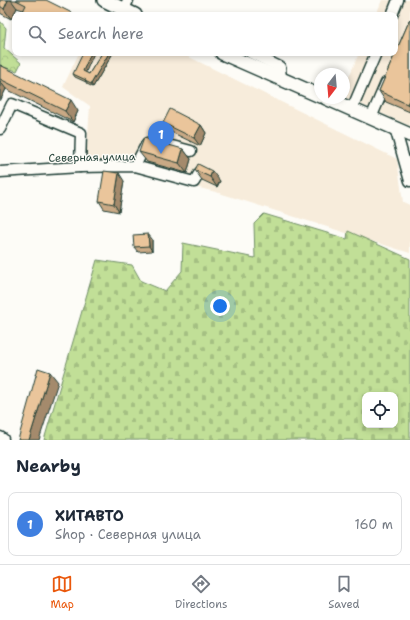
<!DOCTYPE html>
<html lang="en">
<head>
<meta charset="utf-8">
<style>
	body { margin:0; font-family:"Shantell Sans",sans-serif; background:#f6f6f7; color:#1f2937 }
	.controls { position:absolute; right:12px; bottom:12px; display:grid; overflow:hidden; border-radius:8px; box-shadow:0 2px 6px #0003 }
	.controls button { width:36px; height:36px; display:grid; place-items:center; padding:0; border:0; border-bottom:1px solid #e0e1e3; background:#fff; color:#1f2937; font:20px sans-serif }
	.compass { position:absolute; left:314px; top:68px; width:36px; height:36px; border-radius:50%; background:#fff; box-shadow:0 2px 6px #0003; rotate:196deg }
	.you { position:absolute; left:220px; top:306px; width:14px; height:14px; margin:-10px; border:3px solid #fff; border-radius:50%; background:#1a73e8; box-shadow:0 0 0 6px #1a73e833 }
	.badge { display:grid; place-items:center; width:26px; height:26px; border-radius:50%; background:#ea580c; color:#fff; font-size:13px; font-weight:700 }
	.pin { position:absolute; translate:-50% -33px; filter:drop-shadow(0 1px 2px #0008) }
	.pin::after { content:''; position:absolute; top:21px; width:14px; height:12px; background:inherit; clip-path:polygon(0 0,100% 0,50% 100%) }
	.list { margin:0; padding:0; list-style:none }
	h2 { display:flex; justify-content:space-between; align-items:center; height:52px; margin:0; padding:0 16px; font-size:17px }
	h2 small { font-size:13px; font-weight:400; color:#747a83 }
	.list li { display:grid; grid-template-columns:26px 1fr auto; gap:12px; align-items:center; box-sizing:border-box; height:64px; margin:0 8px 8px; padding:0 8px; border:1px solid #e0e1e3; border-radius:8px }
	.list b { display:block; font-size:15px; white-space:nowrap }
	.list p { margin:0; font-size:13px; white-space:nowrap; color:#747a83 }
	.list em { font-size:13px; font-style:normal; color:#747a83 }
	.icon { flex:none; width:22px; height:22px; fill:none; stroke:currentColor; stroke-width:2; stroke-linecap:round; stroke-linejoin:round }
	.map { position:relative; flex:none; width:410px; height:440px; overflow:hidden }
	.search { position:absolute; background:#fff; box-shadow:0 2px 6px #0003; left:12px; right:12px; top:12px; height:44px; display:flex; align-items:center; gap:10px; box-sizing:border-box; padding:0 14px; border-radius:8px; color:#747a83; font-size:15px }
	.sheet { height:124px; background:#fff }
	nav { display:flex; justify-content:space-around; align-items:center; box-sizing:border-box; height:56px; border-top:1px solid #e0e1e3; background:#fff; font-size:11px; color:#747a83 }
	nav a { display:grid; justify-items:center; gap:2px }
	nav .on { color:#ea580c }
	.map>svg:first-child { display:block }
</style>
</head>
<body>
<div class="map">
<svg width="410" height="440" viewBox="0 0 410 440">
	<defs>
		<pattern id="forest-crowns" width="20" height="18" patternUnits="userSpaceOnUse"><rect width="20" height="18" fill="#c1df97"/><path d="M2 6a3 3 0 1 1 6 0M12 15a3 3 0 1 1 6 0" fill="none" stroke="#a5c083"/></pattern>
		<pattern id="cemetery-stones" width="16" height="16" patternUnits="userSpaceOnUse"><rect width="16" height="16" fill="#c1df97"/><path d="M2 7V4a2 2 0 0 1 4 0v3zM10 15v-3a2 2 0 0 1 4 0v3z" fill="#a5c083"/></pattern>
	</defs>
	<rect width="100%" height="100%" fill="#fdfcf7"/>
	<filter id="ink" filterUnits="userSpaceOnUse"><feTurbulence type="fractalNoise" baseFrequency=".025" numOctaves="2"/><feDisplacementMap in="SourceGraphic" scale="8" xChannelSelector="R" yChannelSelector="G"/><feConvolveMatrix kernelMatrix="1 2 1 2 8 2 1 2 1" color-interpolation-filters="sRGB"/></filter>
	<g filter="url(#ink)">
		<g fill="#f7ecdb">
			<path d="M382 0H410V126L344 97V89L359 53H395V15H376Z"/>
			<path d="M79 53H181L397 159 403 202 410 205V253L216 192 86 161 90 106 63 87Z"/>
		</g>
		<path fill="url(#forest-crowns)" stroke="#708e66" d="M0 21 6 28 4 48 21 63 17 71 0 66Z"/>
		<path fill="url(#cemetery-stones)" stroke="#708e66" fill-rule="evenodd" d="M264 214 347 239 348 231 410 259V440H44L97 260 132 265 141 281 165 291 182 271 183 243 255 258 254 224ZM365 395H395V425H365Z"/>
		<g fill="none" stroke-linecap="round" stroke-linejoin="round">
			<g stroke="#1f3d34" stroke-width="13">
				<g id="minor">
					<path d="M124 10 128 0"/>
					<path d="M392 15 398 0"/>
					<path d="M251 53 280 67 281 79"/>
					<path d="M352 109 376 53"/>
					<path d="M371 118 386 83"/>
					<path d="M395 128 410 181"/>
					<path d="M0 129 12 104 81 133 80 167"/>
					<path d="M172 146 191 151"/>
					<path d="M135 166 147 143"/>
					<path d="M0 172 80 167 135 166 194 182 200 172"/>
					<path d="M0 437 3 439"/>
				</g>
			</g>
			<g stroke="#1f3d34" stroke-width="16">
				<g id="major">
					<path d="M104 0 135 15"/>
					<path d="M222 53 320 96"/>
					<path d="M326 98 410 135"/>
				</g>
			</g>
			<use href="#minor" stroke="#fdfcf7" stroke-width="10"/>
			<use href="#major" stroke="#fdfcf7" stroke-width="13"/>
		</g>
		<g fill="#c9a985" stroke="#1f3d34">
			<path d="M0 0H46L23 10 17 8 11 19 0 13Z"/>
			<path d="M410 19V112L386 102 379 91Z"/>
			<path d="M102 53H113L93 87 87 84 86 82 75 77 73 74 85 72 89 74Z"/>
			<path d="M0 65 78 111 73 122 6 89 0 101Z"/>
			<path d="M163 123 201 125 206 133 200 146 169 131Z"/>
			<path d="M183 149 191 159 187 173 147 162 139 152Z"/>
			<path d="M195 170 220 181 217 187 202 180Z"/>
			<path d="M124 181 119 212 104 209 99 201Z"/>
			<path d="M152 239V251L138 252 134 247Z"/>
		</g>
		<g fill="#a48a6c" stroke="#1f3d34">
			<path d="M8 0H11L17 8 11 19 4 9Z"/>
			<path d="M91 53H94L85 74 83 71Z"/>
			<path d="M109 53H113L93 87 91 84Z"/>
			<path d="M0 81 6 89 0 101Z"/>
			<path d="M410 98V107L407 104Z"/>
			<path d="M71 100 78 111 73 122 65 111Z"/>
			<path d="M201 125 206 133 200 146 194 138Z"/>
			<path d="M183 149 191 159 187 173 179 163Z"/>
			<path d="M212 171 220 181 217 187 210 177Z"/>
			<path d="M119 173 124 181 119 212 114 204Z"/>
			<path d="M148 234 152 239V251L149 246Z"/>
			<path d="M50 372 58 382 39 440H29Z"/>
		</g>
		<g fill="#eac59b" stroke="#1f3d34">
			<path d="M0 0H8L4 9 0 6Z"/>
			<path d="M16 0H46L72 13 71 15H21L26 5Z"/>
			<path d="M410 19V98L407 104 379 91Z"/>
			<path d="M83 53H91L83 71 89 74 102 53H109L91 84 85 81 86 80 73 74Z"/>
			<path d="M0 65 2 66 71 100 65 111 0 79Z"/>
			<path d="M170 109 201 125 194 138 163 123Z"/>
			<path d="M144 138 183 149 179 163 139 152Z"/>
			<path d="M198 164 212 171 210 177 195 170Z"/>
			<path d="M104 171 119 173 114 204 99 201Z"/>
			<path d="M148 234 149 246 134 247 133 235Z"/>
			<path d="M38 368 50 372 29 440H18Z"/>
		</g>
	</g>
	<g text-anchor="middle" stroke-width="3" stroke-linejoin="round" paint-order="stroke">
		<g font-size="11" fill="#1f3d34" stroke="#fdfcf7">
			<text transform="translate(92 157) rotate(-1)" y="4">Северная улица</text>
		</g>
	</g>
</svg>
<div class="controls">
<button><svg class="icon" aria-label="locate" viewBox="0 0 24 24"><circle cx="12" cy="12" r="6"/><path d="M12 2v4M12 18v4M2 12h4M18 12h4"/></svg></button>
</div>
<svg class="compass" viewBox="-18 -18 36 36"><path d="M0-13l5 13h-10z" fill="#e53935"/><path d="M0 13l5-13h-10z" fill="#747a83"/></svg>
<div class="you"></div>
<div class="pin badge" style="left:161px;top:154px;background:#3f7fe0">1</div>
<div class="search"><svg class="icon" aria-label="search" viewBox="0 0 24 24"><circle cx="10" cy="10" r="6"/><path d="M15 15l6 6"/></svg>Search here</div>
</div>
<section class="sheet">
<h2>Nearby<small></small></h2>
<ul class="list">
<li><span class="badge" style="background:#3f7fe0">1</span><div><b>ХИТАВТО</b><p>Shop · Северная улица</p></div><em>160 m</em></li>
</ul>
</section>
<nav>
<a class="on"><svg class="icon" aria-label="map" viewBox="0 0 24 24"><path d="M3 6l6-2 6 2 6-2v14l-6 2-6-2-6 2zM9 4v14M15 6v14"/></svg>Map</a>
<a><svg class="icon" aria-label="directions" viewBox="0 0 24 24"><path d="M12 3l9 9-9 9-9-9zM9 14v-3h6M13 9l2 2-2 2"/></svg>Directions</a>
<a><svg class="icon" aria-label="saved" viewBox="0 0 24 24"><path d="M7 4h10v16l-5-4-5 4z"/></svg>Saved</a>
</nav>
</body>
</html>
